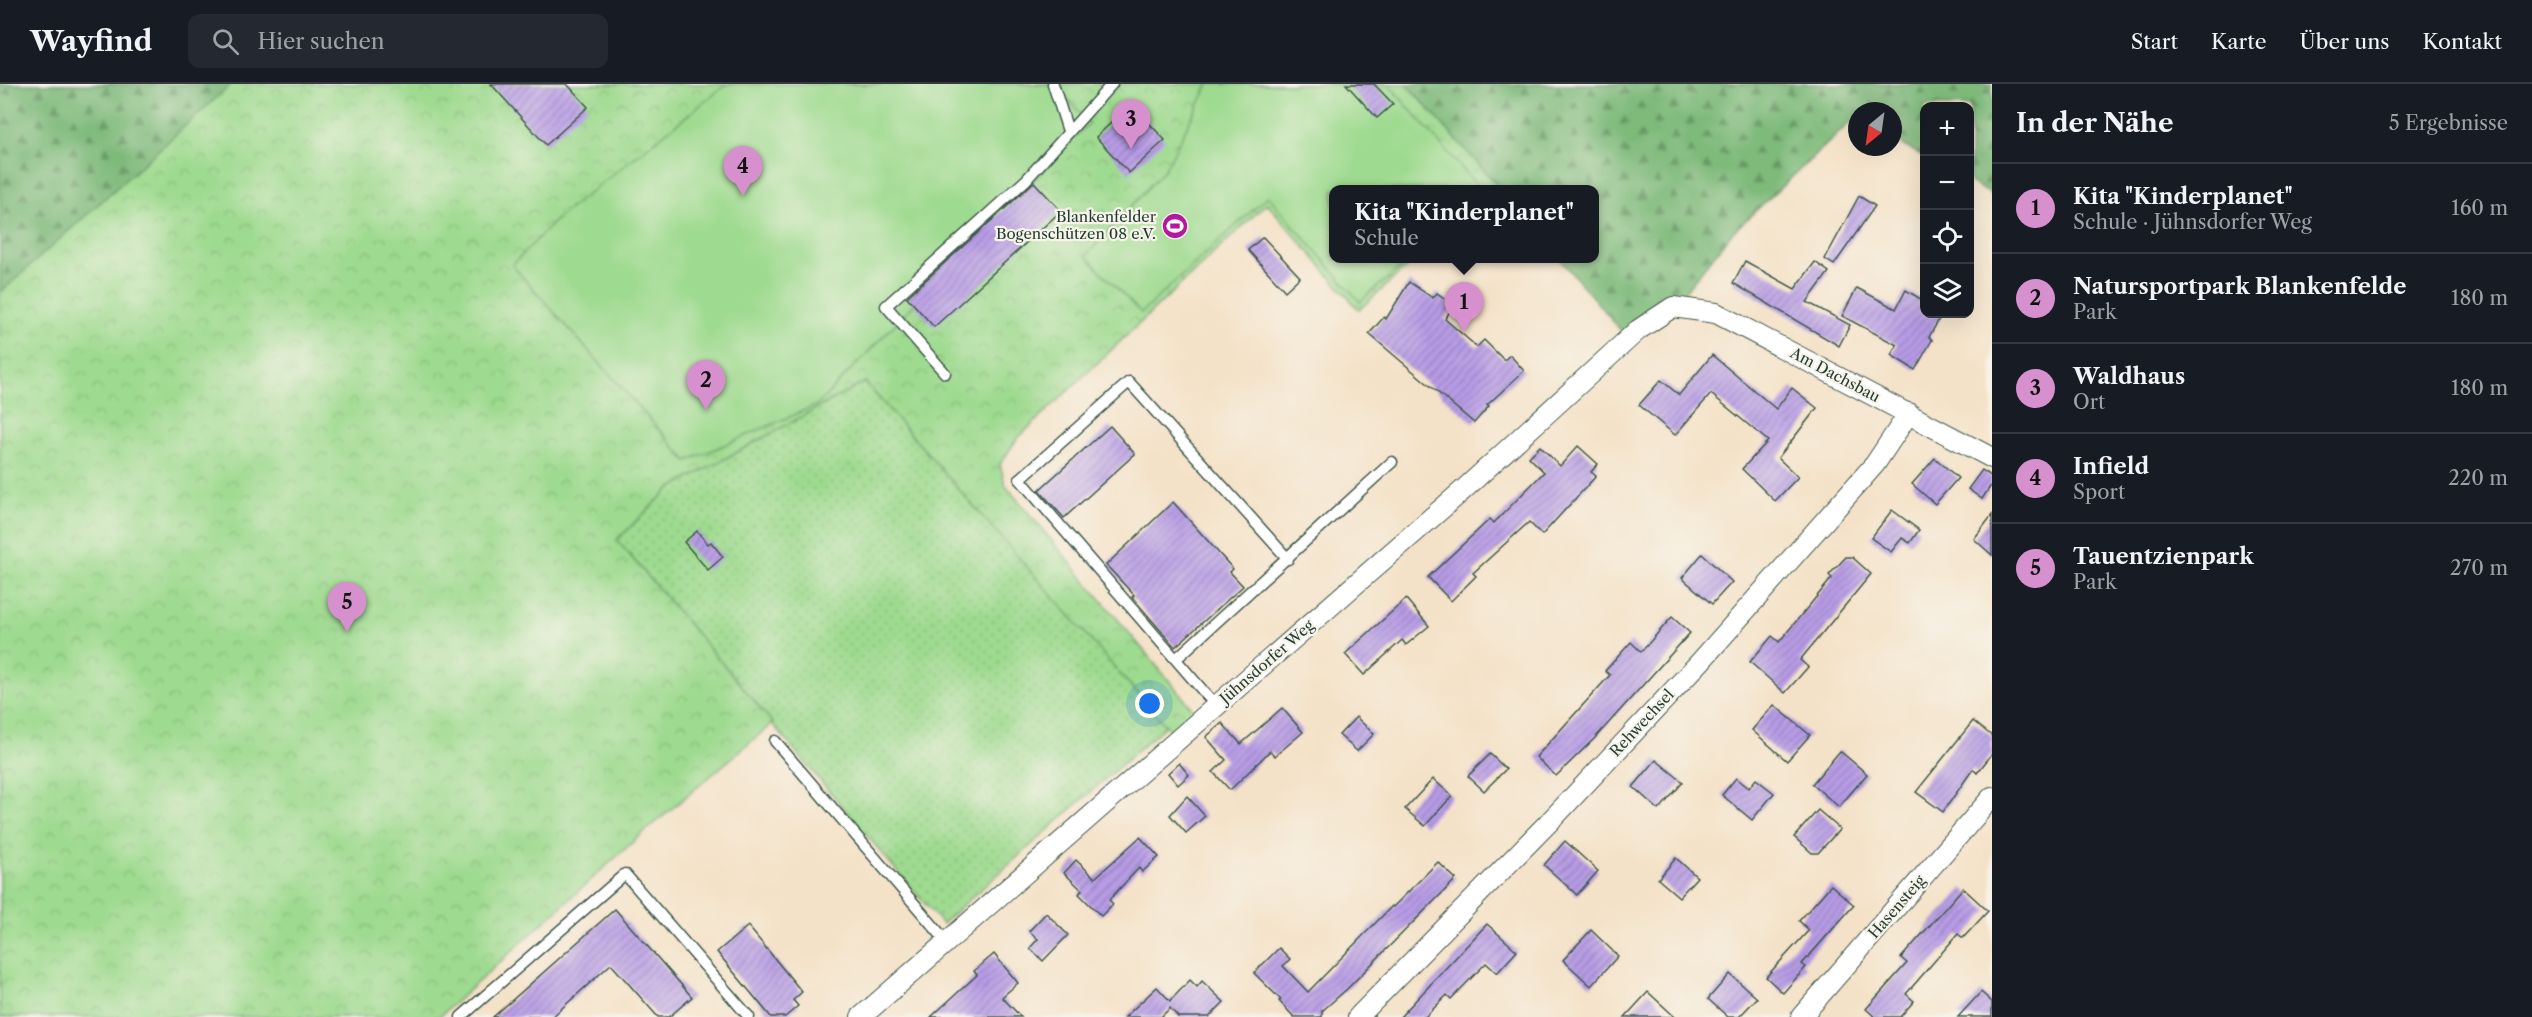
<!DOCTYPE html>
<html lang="de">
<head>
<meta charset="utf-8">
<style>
	body { margin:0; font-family:"Libre Caslon Text",serif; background:#242831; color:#f1f3f6 }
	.controls { position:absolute; right:18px; top:18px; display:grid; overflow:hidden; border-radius:12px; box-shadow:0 6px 24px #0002 }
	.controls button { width:54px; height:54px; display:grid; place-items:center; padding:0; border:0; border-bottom:2px solid #363941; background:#171b24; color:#f1f3f6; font:30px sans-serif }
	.compass { position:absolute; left:1848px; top:18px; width:54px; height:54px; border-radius:50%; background:#171b24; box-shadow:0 6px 24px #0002; rotate:209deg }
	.you { position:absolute; left:1150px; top:620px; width:21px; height:21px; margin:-15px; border:4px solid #fff; border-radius:50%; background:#1a73e8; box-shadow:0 0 0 9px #1a73e833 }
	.badge { display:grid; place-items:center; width:39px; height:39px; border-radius:50%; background:#d690ce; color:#111; font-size:20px; font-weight:700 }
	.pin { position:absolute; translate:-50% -50px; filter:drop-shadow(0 2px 3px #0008) }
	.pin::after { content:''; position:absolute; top:32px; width:21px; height:18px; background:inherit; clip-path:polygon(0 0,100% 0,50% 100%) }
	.popup { position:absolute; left:1329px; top:101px; width:270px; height:78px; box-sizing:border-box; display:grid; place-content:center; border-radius:12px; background:#171b24; filter:drop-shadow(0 2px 4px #0005); font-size:20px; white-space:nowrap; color:#9ea1a6 }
	.popup b { font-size:22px; color:#f1f3f6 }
	.popup::after { content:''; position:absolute; left:50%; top:100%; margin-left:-12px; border:12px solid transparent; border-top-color:#171b24 }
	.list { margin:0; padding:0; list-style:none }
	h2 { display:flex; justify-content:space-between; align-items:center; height:78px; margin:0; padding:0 24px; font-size:26px }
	h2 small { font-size:20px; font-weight:400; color:#9ea1a6 }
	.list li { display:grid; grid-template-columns:39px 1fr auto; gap:18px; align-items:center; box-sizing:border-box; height:90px; padding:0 24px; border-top:2px solid #363941 }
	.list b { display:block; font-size:22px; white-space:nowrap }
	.list p { margin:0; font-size:20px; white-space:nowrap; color:#9ea1a6 }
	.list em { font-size:20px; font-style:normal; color:#9ea1a6 }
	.icon { flex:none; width:33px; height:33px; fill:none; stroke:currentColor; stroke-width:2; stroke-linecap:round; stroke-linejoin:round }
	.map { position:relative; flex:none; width:1992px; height:933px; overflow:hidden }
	header { display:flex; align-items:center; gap:36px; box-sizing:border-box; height:84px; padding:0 30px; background:#171b24; border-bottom:2px solid #363941 }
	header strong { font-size:28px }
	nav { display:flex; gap:33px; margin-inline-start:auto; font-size:21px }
	.search { width:420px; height:54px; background:#242831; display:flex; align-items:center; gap:15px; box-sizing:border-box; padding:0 21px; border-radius:12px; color:#9ea1a6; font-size:22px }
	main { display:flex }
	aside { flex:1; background:#171b24 }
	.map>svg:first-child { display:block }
</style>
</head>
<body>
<header>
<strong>Wayfind</strong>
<div class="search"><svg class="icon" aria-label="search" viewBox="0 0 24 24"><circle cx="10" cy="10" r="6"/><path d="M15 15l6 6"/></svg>Hier suchen</div>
<nav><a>Start</a><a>Karte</a><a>Über uns</a><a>Kontakt</a></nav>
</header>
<main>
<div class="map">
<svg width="1992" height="933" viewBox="0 0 1992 933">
	<defs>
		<pattern id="grass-dots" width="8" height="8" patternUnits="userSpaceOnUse" patternTransform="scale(1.5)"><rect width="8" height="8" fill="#9eda8f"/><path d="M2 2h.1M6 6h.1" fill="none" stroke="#88bc7c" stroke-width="1.8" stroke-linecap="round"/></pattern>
		<pattern id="forest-firs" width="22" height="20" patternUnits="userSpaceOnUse" patternTransform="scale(1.5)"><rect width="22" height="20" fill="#7eba7a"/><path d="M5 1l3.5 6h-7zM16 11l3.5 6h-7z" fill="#679865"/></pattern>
		<pattern id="park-crowns" width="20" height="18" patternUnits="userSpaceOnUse" patternTransform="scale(1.5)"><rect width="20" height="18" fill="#9eda8f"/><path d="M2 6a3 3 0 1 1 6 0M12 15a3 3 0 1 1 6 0" fill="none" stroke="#88bc7c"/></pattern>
		<pattern id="building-hatch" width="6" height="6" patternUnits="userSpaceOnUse" patternTransform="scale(1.5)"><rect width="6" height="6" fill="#b89ce6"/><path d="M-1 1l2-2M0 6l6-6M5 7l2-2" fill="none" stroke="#9580bb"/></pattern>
	</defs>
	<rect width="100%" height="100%" fill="#f7f3e8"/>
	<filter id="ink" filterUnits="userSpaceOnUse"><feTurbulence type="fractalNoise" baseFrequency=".0167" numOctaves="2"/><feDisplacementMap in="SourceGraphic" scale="12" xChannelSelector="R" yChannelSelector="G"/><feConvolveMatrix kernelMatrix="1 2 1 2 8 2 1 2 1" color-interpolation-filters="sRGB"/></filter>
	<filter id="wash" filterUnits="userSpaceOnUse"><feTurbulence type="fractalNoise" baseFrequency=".008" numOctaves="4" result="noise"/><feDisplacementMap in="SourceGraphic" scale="24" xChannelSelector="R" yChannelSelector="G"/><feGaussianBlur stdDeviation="1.35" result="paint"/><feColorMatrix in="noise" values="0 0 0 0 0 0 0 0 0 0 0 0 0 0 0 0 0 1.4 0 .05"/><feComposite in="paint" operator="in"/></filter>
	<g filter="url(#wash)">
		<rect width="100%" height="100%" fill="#f4e2c8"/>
		<path fill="url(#grass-dots)" stroke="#5e8c62" stroke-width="1.5" d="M865 298 1166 641 942 840 616 456 669 405Z"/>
		<g fill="url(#forest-firs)" stroke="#4e7c57" stroke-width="1.5">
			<path d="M0 0H232L0 209Z"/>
			<path d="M1406 0H1992V111L1970 98V22H1924V73L1893 55V27H1857V35L1855 34 1731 150 1673 223 1628 255 1560 175 1594 174V106L1501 105Z"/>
		</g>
		<path fill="url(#park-crowns)" stroke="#5e8c62" stroke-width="1.5" d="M232 0H1406L1496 100 1490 106H1334V174L1415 175 1359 226 1267 119 1017 355 1000 380 1005 401 1202 636 1179 657 865 298 669 405 617 456 773 639 636 755 439 933H0V209Z"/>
		<g fill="#9eda8f" stroke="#5e8c62" stroke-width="1.5">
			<path d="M727 0H1054L1089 39 817 321 687 377 512 181 559 133Z"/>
			<path d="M1209 0H1388L1480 105 1334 106V174L1410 175 1360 218 1268 112 1141 229 1086 172 1165 85Z"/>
		</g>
		<g id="blocks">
			<g fill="url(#building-hatch)">
				<path d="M491 0H567L588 23 546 61Z"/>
				<path d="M1346 0H1374L1393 20 1377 34Z"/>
				<path d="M1114 36 1130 54 1148 38 1165 56 1129 89 1096 53Z"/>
				<path d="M1034 98 1061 127 934 243 907 213Z"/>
				<path d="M1859 112 1875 122 1834 181 1825 175Z"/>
				<path d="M1263 153 1300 193 1285 207 1248 166Z"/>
				<path d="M1745 177 1795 205 1815 178 1829 188 1807 218 1850 241 1839 262 1733 199Z"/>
				<path d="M1409 198 1433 214 1437 209 1454 221 1445 235 1477 263 1484 256 1504 276 1510 271 1524 287 1487 321 1489 322 1474 339 1369 250 1384 233 1386 235Z"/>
				<path d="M1857 204 1896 225 1906 206 1924 217V230H1942L1929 253 1932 256 1915 286 1891 271 1897 261 1842 232Z"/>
				<path d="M1712 271 1776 325 1792 304 1817 324 1778 374 1798 393 1775 417 1742 385 1768 357 1711 310 1675 351 1639 321 1661 296 1679 311Z"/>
				<path d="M1110 342 1135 370 1064 434 1039 406Z"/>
				<path d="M1540 362 1560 382 1578 362 1598 380 1591 388 1596 392 1542 451 1529 438 1473 489 1476 492 1451 517 1428 493 1490 435 1494 439 1544 388 1529 373Z"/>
				<path d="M1935 374 1958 394 1935 420 1912 400Z"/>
				<path d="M1982 386 1992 393V400L1982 415 1968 405Z"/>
				<path d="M1173 418 1233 485 1230 488 1243 502 1175 563 1132 513 1134 511 1106 481Z"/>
				<path d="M1892 426 1919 446 1910 459 1902 454 1891 468 1871 454Z"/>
				<path d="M1992 431V471L1974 455Z"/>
				<path d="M697 447 708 460 711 458 723 473 708 486 684 458Z"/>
				<path d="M1702 470 1732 498 1712 520 1682 494Z"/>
				<path d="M1846 473H1852L1871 490 1800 576 1808 583 1785 609 1750 578 1772 552 1779 558 1832 494 1829 491Z"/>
				<path d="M1406 515 1429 542 1406 561 1402 556 1364 591 1345 570Z"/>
				<path d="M1672 533 1690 549 1595 654 1556 692 1536 673 1610 591 1605 587 1631 558 1641 568Z"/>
				<path d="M1774 621 1810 651 1787 677 1752 646Z"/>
				<path d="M1282 624 1303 648 1275 672 1270 667 1230 706 1213 688 1226 676 1206 653 1222 639 1241 660Z"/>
				<path d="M1356 633 1374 650 1357 667 1339 651Z"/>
				<path d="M1973 637 1992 652V670L1977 689 1973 685 1943 728 1916 708Z"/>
				<path d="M1840 667 1867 690 1839 723 1812 700Z"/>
				<path d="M1490 670 1506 685 1484 707 1468 692Z"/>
				<path d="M1656 676 1683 698 1659 726 1633 703Z"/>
				<path d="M1179 679 1189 691 1178 701 1168 689Z"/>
				<path d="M1736 694 1749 704 1756 695 1774 709 1752 736 1722 711Z"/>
				<path d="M1433 695 1452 712 1425 742 1405 725Z"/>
				<path d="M1187 712 1205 732 1186 749 1170 731Z"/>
				<path d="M1818 726 1840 745 1818 769H1812L1794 753Z"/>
				<path d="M1140 753 1159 773 1142 788 1139 784 1109 816 1113 820 1101 832 1079 810 1082 806 1064 789 1076 776 1095 794Z"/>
				<path d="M1565 757 1598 787 1577 811 1544 781Z"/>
				<path d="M1676 774 1697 793 1679 813 1658 795Z"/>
				<path d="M1438 778 1456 795 1347 905 1322 927V933H1294L1279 917 1281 916 1254 889 1279 864 1290 875 1283 882 1308 908 1392 822 1393 823Z"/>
				<path d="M1831 801 1854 821 1802 880 1806 883 1783 909 1766 893 1809 846 1799 837Z"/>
				<path d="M1963 804 1988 827 1963 854 1958 850 1906 910 1914 917 1900 933H1875L1866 925 1907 879 1901 874Z"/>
				<path d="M615 825 692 913 669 933H658L611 880 552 933H493Z"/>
				<path d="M1046 829 1068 851 1043 877 1030 864 1038 855 1029 847Z"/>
				<path d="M1487 840 1517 867 1497 889 1486 879 1451 915 1447 911 1425 933H1400Z"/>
				<path d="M748 842 802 908 793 916 798 922 785 933H771L717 868Z"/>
				<path d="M1591 846 1618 872 1591 902 1563 876Z"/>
				<path d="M994 870 1018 899 1002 913 1021 933H931L977 891 974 887Z"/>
				<path d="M1730 890 1757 914 1739 933H1728L1708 915Z"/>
				<path d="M1190 896 1197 903 1202 897 1224 918 1209 933H1178L1170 924 1161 933H1125L1157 903 1170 917Z"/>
				<path d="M1648 908 1675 933H1625Z"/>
				<path d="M1981 908 1992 918V933H1958Z"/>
			</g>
		</g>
	</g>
	<g filter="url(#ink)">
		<use href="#blocks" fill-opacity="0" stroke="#3f564a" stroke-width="1.5"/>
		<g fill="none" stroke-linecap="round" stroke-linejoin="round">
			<g stroke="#3f564a" stroke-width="13">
				<g id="lane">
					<path d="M1053 0 1068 47"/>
					<path d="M945 289 886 222 1026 96 1112 0"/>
					<path d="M1176 575 1392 378"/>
					<path d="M1216 622 1020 395 1129 298 1288 475"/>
					<path d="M775 657 947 858"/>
					<path d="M461 933 625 790 749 933"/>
				</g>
			</g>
			<g stroke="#3f564a" stroke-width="22">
				<g id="street">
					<path d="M861 933 1462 407 1638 246 1673 223 1716 229 1992 374"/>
					<path d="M1358 933 1557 730 1700 578 1875 380 1909 329"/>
					<path d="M1801 933 1992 713"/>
				</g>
			</g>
			<use href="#lane" stroke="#fff" stroke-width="10"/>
			<use href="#street" stroke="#fff" stroke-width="20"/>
		</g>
	</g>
	<defs>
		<g id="stadium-disc" transform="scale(1.35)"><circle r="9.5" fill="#b5179e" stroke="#f7f3e8"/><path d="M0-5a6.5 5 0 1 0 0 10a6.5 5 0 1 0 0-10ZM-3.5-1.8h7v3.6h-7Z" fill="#fff"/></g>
	</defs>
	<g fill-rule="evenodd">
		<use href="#stadium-disc" x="1175" y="142"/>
	</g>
	<g text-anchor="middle" stroke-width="4.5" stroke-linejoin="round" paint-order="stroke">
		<g font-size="15" fill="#1f3d34" stroke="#f7f3e8" text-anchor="end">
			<text x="1156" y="138">Blankenfelder<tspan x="1156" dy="17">Bogenschützen 08 e.V.</tspan></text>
		</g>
		<g font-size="15" fill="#1f3d34" stroke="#f7f3e8">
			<text transform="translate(1835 291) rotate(28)" y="5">Am Dachsbau</text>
			<text transform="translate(1267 578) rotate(-41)" y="5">Jühnsdorfer Weg</text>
			<text transform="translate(1642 639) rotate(-47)" y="5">Rehwechsel</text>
			<text transform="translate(1897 823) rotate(-49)" y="5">Hasensteig</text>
		</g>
	</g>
</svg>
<div class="controls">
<button>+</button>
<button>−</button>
<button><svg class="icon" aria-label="locate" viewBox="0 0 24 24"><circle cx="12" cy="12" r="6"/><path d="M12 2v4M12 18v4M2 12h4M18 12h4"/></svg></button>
<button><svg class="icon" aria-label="layers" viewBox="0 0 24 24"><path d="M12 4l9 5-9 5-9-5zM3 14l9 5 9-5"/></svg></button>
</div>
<svg class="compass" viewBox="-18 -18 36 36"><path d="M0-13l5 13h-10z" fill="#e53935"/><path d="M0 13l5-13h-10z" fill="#9ea1a6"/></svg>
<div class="you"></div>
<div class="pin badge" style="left:1464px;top:248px">1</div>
<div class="popup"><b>Kita &quot;Kinderplanet&quot;</b>Schule</div>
<div class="pin badge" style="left:706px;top:326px">2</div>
<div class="pin badge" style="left:1131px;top:65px">3</div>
<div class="pin badge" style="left:743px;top:112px">4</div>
<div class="pin badge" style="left:347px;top:548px">5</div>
</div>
<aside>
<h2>In der Nähe<small>5 Ergebnisse</small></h2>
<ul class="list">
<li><span class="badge">1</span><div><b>Kita &quot;Kinderplanet&quot;</b><p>Schule · Jühnsdorfer Weg</p></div><em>160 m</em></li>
<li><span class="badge">2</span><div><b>Natursportpark Blankenfelde</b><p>Park</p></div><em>180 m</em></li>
<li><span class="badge">3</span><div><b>Waldhaus</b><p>Ort</p></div><em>180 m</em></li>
<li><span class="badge">4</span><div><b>Infield</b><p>Sport</p></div><em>220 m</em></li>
<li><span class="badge">5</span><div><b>Tauentzienpark</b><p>Park</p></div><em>270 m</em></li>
</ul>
</aside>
</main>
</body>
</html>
